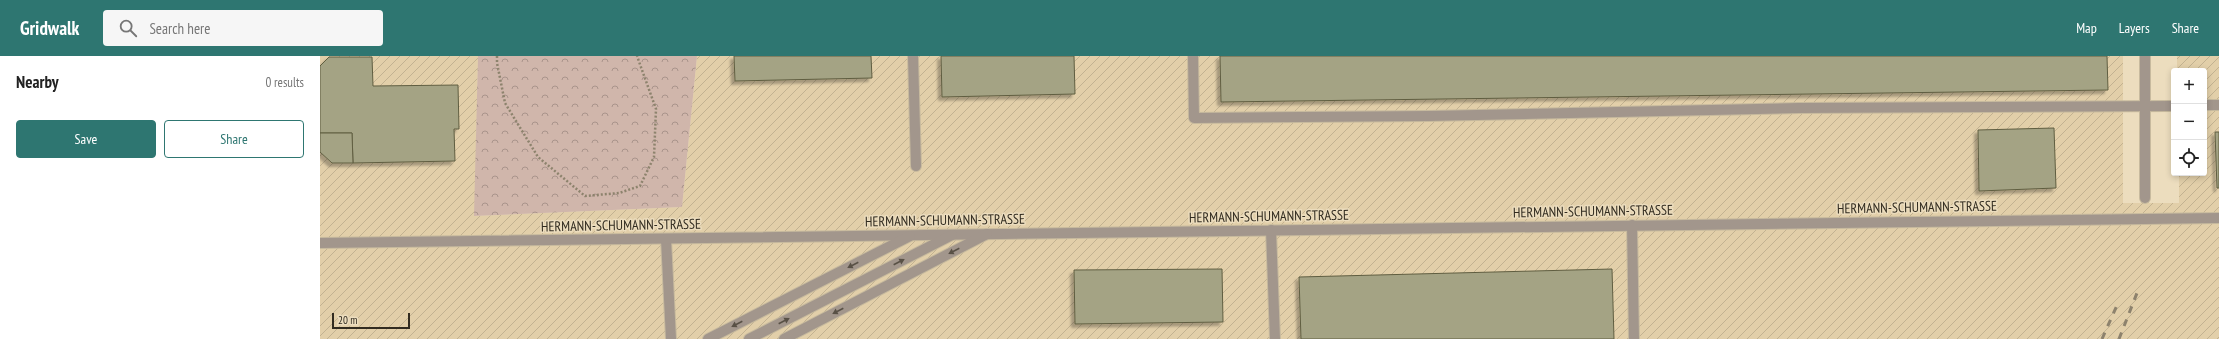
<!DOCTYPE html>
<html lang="en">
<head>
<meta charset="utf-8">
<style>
	body { margin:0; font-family:"PT Sans Narrow",sans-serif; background:#f6f6f6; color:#222 }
	.controls { position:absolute; right:12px; top:12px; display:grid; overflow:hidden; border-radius:4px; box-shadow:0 2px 6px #0003 }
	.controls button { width:36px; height:36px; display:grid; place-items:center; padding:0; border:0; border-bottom:1px solid #e0e0e0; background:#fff; color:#222; font:20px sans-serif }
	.scale { position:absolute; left:12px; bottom:10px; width:78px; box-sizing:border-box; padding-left:4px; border:2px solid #322c20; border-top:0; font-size:11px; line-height:14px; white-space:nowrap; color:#322c20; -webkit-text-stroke:3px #ecddbe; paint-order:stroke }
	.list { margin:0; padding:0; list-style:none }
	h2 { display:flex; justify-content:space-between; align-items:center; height:52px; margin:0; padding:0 16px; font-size:17px }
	h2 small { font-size:13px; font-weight:400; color:#767676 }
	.actions { display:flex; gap:8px; padding:12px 16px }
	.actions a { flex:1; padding:9px 0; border:1px solid #2e7671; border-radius:4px; text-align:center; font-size:14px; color:#2e7671 }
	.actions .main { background:#2e7671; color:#fff }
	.icon { flex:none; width:22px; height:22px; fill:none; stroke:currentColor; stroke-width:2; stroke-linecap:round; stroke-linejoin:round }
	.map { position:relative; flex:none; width:1899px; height:283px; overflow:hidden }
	header { display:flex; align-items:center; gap:24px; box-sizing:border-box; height:56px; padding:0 20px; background:#2e7671; color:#fff }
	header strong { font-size:19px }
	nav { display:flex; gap:22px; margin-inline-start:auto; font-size:14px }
	.search { width:280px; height:36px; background:#f6f6f6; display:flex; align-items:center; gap:10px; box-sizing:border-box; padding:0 14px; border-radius:4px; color:#767676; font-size:15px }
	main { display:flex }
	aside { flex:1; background:#fff }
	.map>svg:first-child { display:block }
</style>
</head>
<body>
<header>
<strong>Gridwalk</strong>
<div class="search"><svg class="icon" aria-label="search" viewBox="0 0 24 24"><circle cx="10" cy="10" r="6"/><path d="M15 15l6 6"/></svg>Search here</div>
<nav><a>Map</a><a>Layers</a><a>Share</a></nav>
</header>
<main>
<aside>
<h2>Nearby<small>0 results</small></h2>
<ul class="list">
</ul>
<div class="actions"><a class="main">Save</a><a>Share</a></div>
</aside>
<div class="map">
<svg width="1899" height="283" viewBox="0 0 1899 283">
	<defs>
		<pattern id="industrial-furrows" width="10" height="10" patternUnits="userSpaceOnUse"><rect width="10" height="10" fill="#e2cfa9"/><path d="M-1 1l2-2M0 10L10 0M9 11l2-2" fill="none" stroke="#c2b291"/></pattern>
		<pattern id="park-crowns" width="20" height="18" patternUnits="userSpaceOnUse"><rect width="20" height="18" fill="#d0b6ab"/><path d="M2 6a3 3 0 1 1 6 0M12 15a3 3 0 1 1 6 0" fill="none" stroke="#a9948b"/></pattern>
		<filter id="shadow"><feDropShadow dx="-3.5" dy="3.5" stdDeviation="1" flood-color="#0004"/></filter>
	</defs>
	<rect width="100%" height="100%" fill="#ecddbe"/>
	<path fill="url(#industrial-furrows)" d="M0 0H158L155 160 362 151 377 0H1803V147H1859V117H1884V15H1857V0H1899V283H0Z"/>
	<path fill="url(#park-crowns)" d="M158 0H377L362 151 154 160Z"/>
	<g fill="#a4a384" stroke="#605e41" filter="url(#shadow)">
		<path d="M414 0H551L552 22 415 25Z"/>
		<path d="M621 0H754L755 38 622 41Z"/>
		<path d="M900 0H1787L1788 34 901 46Z"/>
		<path d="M9 1H52L53 30 138 29 139 73H134L135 105 33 107 32 77H0V10Z"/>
		<path d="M1734 72 1736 132 1659 135 1658 74Z"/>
		<path d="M1895 76H1899V132H1897Z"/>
		<path d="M0 77H32L33 107H12L0 96Z"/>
		<path d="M902 213 903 266 755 268 754 214Z"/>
		<path d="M1292 213 1294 283H981L979 221Z"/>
	</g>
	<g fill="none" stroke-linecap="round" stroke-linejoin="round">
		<g stroke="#c7ba9e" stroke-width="12">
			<g id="minor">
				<path d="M593 0 596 110"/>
				<path d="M873 0 874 62 1108 60 1479 52 1854 50"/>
				<path d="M1884 49H1899"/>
				<path d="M1825 142V0"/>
				<path d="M1312 169 1314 283"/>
				<path d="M951 174 955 283"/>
				<path d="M346 183 351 283"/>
				<path d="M0 187 1899 162"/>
				<path d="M388 283 590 180"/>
				<path d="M429 283 632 179"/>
				<path d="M464 283 667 178"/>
			</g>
		</g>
		<path stroke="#8d836d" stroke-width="2.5" stroke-dasharray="2 2" stroke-linecap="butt" d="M177 0V7L185 47 218 101 265 140 299 137 320 130 334 101 336 53 317 0"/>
		<use href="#minor" stroke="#a2968c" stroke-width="10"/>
		<g stroke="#8d826d" stroke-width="3" stroke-dasharray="7 7" stroke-linecap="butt">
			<path d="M1782 283 1798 247"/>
			<path d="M1799 283 1817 237"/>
		</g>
	</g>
	<defs><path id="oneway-solid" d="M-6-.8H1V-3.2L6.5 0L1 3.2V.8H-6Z"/></defs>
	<g fill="#595146">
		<use href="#oneway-solid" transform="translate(634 195) rotate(153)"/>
		<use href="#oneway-solid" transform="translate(579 206) rotate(-27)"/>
		<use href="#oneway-solid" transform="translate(533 209) rotate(153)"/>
		<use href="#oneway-solid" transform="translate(518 255) rotate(153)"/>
		<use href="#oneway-solid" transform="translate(464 265) rotate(-27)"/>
		<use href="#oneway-solid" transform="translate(417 268) rotate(153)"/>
	</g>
	<g text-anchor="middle" stroke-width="3" stroke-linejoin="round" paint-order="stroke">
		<g font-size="14" fill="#322c20" stroke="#ecddbe">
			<text transform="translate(1597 151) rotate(-1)" y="5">HERMANN-SCHUMANN-STRASSE</text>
			<text transform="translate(1273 155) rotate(-1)" y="5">HERMANN-SCHUMANN-STRASSE</text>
			<text transform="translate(949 160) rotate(-1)" y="5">HERMANN-SCHUMANN-STRASSE</text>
			<text transform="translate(625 164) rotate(-1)" y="5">HERMANN-SCHUMANN-STRASSE</text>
			<text transform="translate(301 169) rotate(-1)" y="5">HERMANN-SCHUMANN-STRASSE</text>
		</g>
	</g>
</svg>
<div class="controls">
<button>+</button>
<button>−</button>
<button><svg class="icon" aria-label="locate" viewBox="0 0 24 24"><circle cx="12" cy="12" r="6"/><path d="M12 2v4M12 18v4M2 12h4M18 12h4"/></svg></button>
</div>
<div class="scale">20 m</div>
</div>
</main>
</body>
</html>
